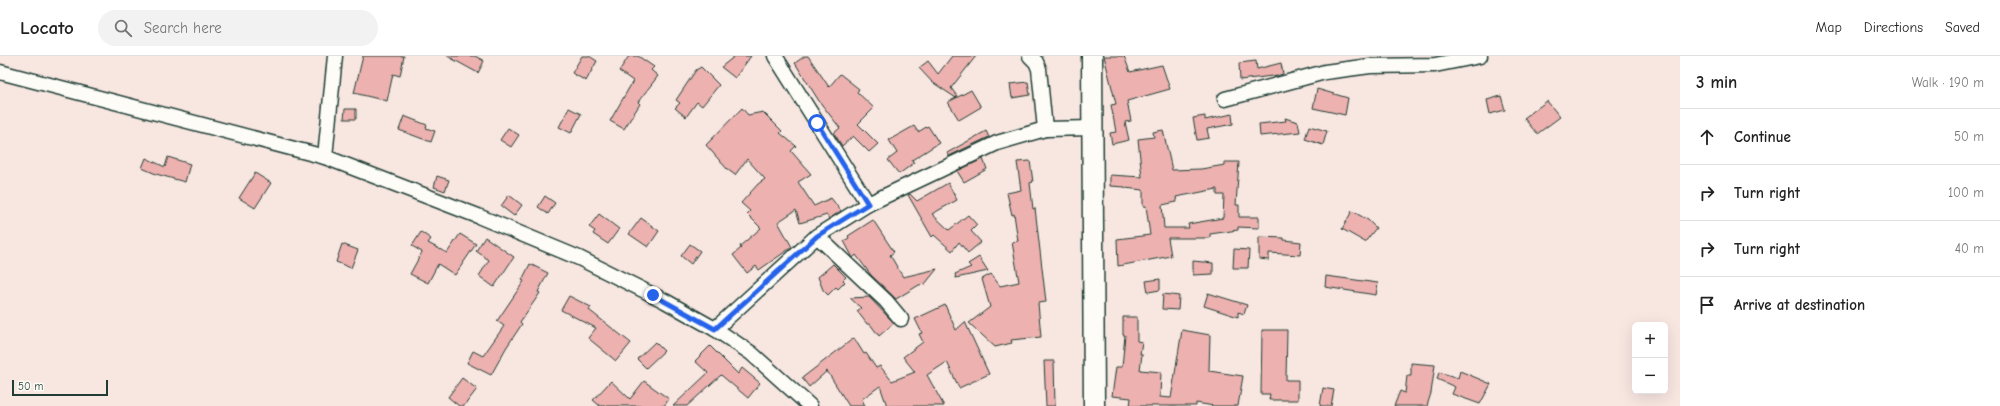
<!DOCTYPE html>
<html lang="en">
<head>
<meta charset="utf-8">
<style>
	body { margin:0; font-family:"Comic Neue",sans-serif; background:#f2f2f2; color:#222 }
	.controls { position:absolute; right:12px; bottom:12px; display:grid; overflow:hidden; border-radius:6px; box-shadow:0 4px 16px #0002 }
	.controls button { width:36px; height:36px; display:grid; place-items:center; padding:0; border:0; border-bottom:1px solid #e0e0e0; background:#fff; color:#222; font:20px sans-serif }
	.scale { position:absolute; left:12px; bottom:10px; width:96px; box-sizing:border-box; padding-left:4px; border:2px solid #1f3d34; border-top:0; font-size:11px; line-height:14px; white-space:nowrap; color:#1f3d34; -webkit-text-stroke:3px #fdfcf7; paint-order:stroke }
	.stop { position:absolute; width:12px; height:12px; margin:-9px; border:3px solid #2563eb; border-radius:50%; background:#fff }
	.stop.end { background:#2563eb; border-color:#fff; box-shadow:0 1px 4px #0008 }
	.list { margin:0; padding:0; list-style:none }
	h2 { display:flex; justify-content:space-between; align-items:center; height:52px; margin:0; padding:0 16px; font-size:17px }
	h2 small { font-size:13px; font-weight:400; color:#767676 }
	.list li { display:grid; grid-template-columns:26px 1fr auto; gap:12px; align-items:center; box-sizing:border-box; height:56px; padding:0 16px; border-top:1px solid #e0e0e0 }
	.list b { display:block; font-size:15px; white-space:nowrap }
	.list em { font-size:13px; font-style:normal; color:#767676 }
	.icon { flex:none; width:22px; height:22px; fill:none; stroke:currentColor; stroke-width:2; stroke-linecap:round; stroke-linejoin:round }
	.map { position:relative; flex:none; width:1680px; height:350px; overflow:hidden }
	header { display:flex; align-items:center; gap:24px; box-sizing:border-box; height:56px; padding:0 20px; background:#fff; border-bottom:1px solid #e0e0e0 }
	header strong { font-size:19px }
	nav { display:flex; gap:22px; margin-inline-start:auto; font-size:14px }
	.search { width:280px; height:36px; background:#f2f2f2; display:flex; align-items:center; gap:10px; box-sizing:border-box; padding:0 14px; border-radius:22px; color:#767676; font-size:15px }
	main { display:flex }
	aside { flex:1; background:#fff }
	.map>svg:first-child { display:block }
</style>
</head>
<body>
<header>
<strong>Locato</strong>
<div class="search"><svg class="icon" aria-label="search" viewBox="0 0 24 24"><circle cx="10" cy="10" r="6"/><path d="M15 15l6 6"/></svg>Search here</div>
<nav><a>Map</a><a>Directions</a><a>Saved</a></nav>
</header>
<main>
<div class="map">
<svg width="1680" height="350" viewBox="0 0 1680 350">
	<rect width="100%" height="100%" fill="#f8e6e1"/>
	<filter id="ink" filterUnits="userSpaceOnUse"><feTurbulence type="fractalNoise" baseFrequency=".025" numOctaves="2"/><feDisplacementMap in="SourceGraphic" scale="8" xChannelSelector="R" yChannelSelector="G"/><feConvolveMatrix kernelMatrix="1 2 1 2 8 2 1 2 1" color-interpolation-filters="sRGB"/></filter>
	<g filter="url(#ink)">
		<g fill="#edb1af" stroke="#1f3d34" fill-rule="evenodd">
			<path d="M363 0H404L400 20 393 18 387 45 354 37Z"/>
			<path d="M447 0H475L484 5 478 17Z"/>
			<path d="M582 0H589L597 5 586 25 572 17Z"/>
			<path d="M629 0H638L654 11 651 14 658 20 638 46 640 48 624 73 610 65 633 25 619 15Z"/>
			<path d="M735 0H751L735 22 721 11Z"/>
			<path d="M805 0H808L829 31 840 18 859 33 857 36 874 52 858 68 878 88 869 96 853 80 842 90 834 77 840 72 819 45 795 7Z"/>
			<path d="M952 0H976L951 32 957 40 956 42 971 34 981 51 959 64 948 46 956 42 932 26 919 12 928 5 938 18Z"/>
			<path d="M1104 0H1124L1130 16 1162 9 1170 33 1127 45 1131 65 1125 66 1129 84 1112 88 1110 77 1116 76 1111 49 1116 48Z"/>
			<path d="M1256 5 1257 13 1281 7 1283 18 1273 21 1272 20 1240 24 1239 7Z"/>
			<path d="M701 11 719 29 702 50 697 46 686 61 675 52 680 47 676 44 696 14Z"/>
			<path d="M1028 26 1030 39 1012 42 1010 28Z"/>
			<path d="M1317 33 1348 42 1345 59 1313 52Z"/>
			<path d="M1501 40 1505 54 1490 58 1487 44Z"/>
			<path d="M1547 45 1560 61 1537 78 1524 62Z"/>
			<path d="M569 52 581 58 571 77 559 71Z"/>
			<path d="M742 52 748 59 763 56 782 75 780 77 796 90 791 95 811 118 798 126 814 150 831 142 841 155 829 163 827 159 800 167 796 154 778 166 792 191 759 214 756 210 747 217 733 199 741 192 740 190 761 172 747 158 750 155 741 147 758 128 765 123 747 103 735 119 727 113 706 89Z"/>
			<path d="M345 53H356V63H344Z"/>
			<path d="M1232 58 1233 68 1207 73 1209 82 1197 84 1193 62 1205 60V64Z"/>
			<path d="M404 60 427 69 426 72 435 75 431 86 399 74Z"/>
			<path d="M1285 62 1298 66 1300 76 1260 80 1259 68 1286 65Z"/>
			<path d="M914 70 918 76 928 70 939 87 912 104 914 107 899 118 888 104 897 97 889 84Z"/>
			<path d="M1309 70 1327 75 1323 89 1305 83Z"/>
			<path d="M508 72 519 79 511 91 500 84Z"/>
			<path d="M1163 74 1172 114 1201 113 1225 109V106H1239L1236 149H1239V161H1259V172L1238 171V174L1210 178V182H1168L1171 200 1118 210 1117 183 1150 179 1146 150H1143V134L1125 132V131L1110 130V119L1142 121 1138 83 1154 81 1153 76ZM1217 133V139H1224L1223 162 1188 168 1189 172H1164L1162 149 1177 146 1176 141Z"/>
			<path d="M986 75 989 81 949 100 947 97Z"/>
			<path d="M168 101 190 108 185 126 156 118 142 112 146 102 165 111Z"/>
			<path d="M983 103 987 113 964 126 957 115Z"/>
			<path d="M1030 105 1033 126 1030 127 1033 153 1035 152 1046 246 1038 247 1041 281 1011 284 1012 287 995 291 969 267 990 251 982 223 991 218 1000 230 1019 226 1012 186 1018 185 1014 158 1012 159 1007 137 1021 134 1017 106Z"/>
			<path d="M255 117 271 127 255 152 239 142Z"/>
			<path d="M437 120 449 124 445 135 434 131Z"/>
			<path d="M948 127 957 144 932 158 949 174 968 159 977 169 971 175 981 186 968 197 959 186 952 195 934 179 932 181 908 139 910 138 917 145Z"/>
			<path d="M509 139 522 149 514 160 501 150Z"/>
			<path d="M545 140 555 147 548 158 538 151Z"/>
			<path d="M1352 155 1368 164 1376 172 1365 186 1342 173Z"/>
			<path d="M599 158 619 173 608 188 593 178 595 175 589 171Z"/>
			<path d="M641 162 659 175 648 191 629 178Z"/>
			<path d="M873 164 894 196 890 199 903 221 937 213 925 228 919 229 896 243 871 219 856 199 853 202 844 185 849 182 848 180Z"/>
			<path d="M421 176 431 183 428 187 447 197 460 178 476 188 455 219 438 208 428 227 410 218 422 196 412 190Z"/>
			<path d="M485 181 514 201 494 231 479 220 489 204 476 195Z"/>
			<path d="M1259 181 1284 182V184L1301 186 1300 199 1269 197V204L1259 203Z"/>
			<path d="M342 188 358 194 351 212 336 206Z"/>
			<path d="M690 188 700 195 691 208 681 200Z"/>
			<path d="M1234 193 1249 194 1248 212H1233Z"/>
			<path d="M979 201 988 215 956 222 955 218 971 211 968 208Z"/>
			<path d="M1193 205 1213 207V218L1193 219Z"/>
			<path d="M530 208 548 217 538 236 540 237 520 266 522 268 506 292 491 319 467 307 473 295 483 300 504 270 497 265 524 225 522 224Z"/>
			<path d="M833 208 846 221 843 224 845 226 838 233 836 231 828 239 823 234 818 221Z"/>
			<path d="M1326 220 1378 227 1376 239 1325 231Z"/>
			<path d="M1160 223V234L1148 236 1146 225Z"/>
			<path d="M1208 237 1247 249 1244 258 1238 256V261L1204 250Z"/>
			<path d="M1163 238 1179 240 1178 254 1162 253Z"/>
			<path d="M569 240 591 251 589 254 631 287 616 305 588 282 596 272 561 254Z"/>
			<path d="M869 241 894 267 879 280 870 268H867L857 255 861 252 850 242Z"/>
			<path d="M945 249 956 274 965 266 989 318 959 332 947 306 927 319 944 350H887L880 330 862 343 865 350H849L827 315 809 331 802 322 854 282 864 298 866 297 876 312 880 310 892 325 915 316 903 301 923 286 919 278 922 277 915 263Z"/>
			<path d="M1123 261H1137V285L1142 286 1140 298H1142L1140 314 1161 316 1160 341 1171 342 1182 274 1210 279 1209 315 1243 320 1238 350H1214L1196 347V350H1130L1131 342 1112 340 1116 311H1122L1125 279H1123Z"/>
			<path d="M1262 274H1287L1286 324H1298V344H1269L1270 338H1261Z"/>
			<path d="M655 286 664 295 646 312 637 303Z"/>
			<path d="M710 290 738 318 742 312 760 327 748 342 721 319 687 350H673L708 317 695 305Z"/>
			<path d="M1044 305H1054L1055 350H1046Z"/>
			<path d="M1411 307 1435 309 1431 337 1427 350H1394L1400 335 1405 337 1407 320H1411Z"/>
			<path d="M1460 315 1491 328 1480 348 1452 338 1455 331 1437 323 1439 316 1458 322Z"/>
			<path d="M462 322 477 333 464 350H459L448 341Z"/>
			<path d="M611 325 630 343 644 325 669 343 664 350H600L593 344Z"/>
			<path d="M1323 332 1334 334 1331 350H1320Z"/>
		</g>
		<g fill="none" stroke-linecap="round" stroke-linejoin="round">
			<g stroke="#1f3d34" stroke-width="17">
				<g id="street">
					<path d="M775 0 868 148"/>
					<path d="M1030 0 1036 6 1039 13 1045 73"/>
					<path d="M0 16 325 101 478 160 579 202 665 245 715 273 751 297 810 350"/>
					<path d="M1225 43 1325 16 1370 10 1435 9 1480 0"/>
					<path d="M325 101 335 0"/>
					<path d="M817 180 886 245 901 263"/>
					<path d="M715 273 817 180 868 148 997 87 1045 73 1093 72"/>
				</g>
			</g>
			<g stroke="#1f3d34" stroke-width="23">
				<path id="secondary" d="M1092 0 1094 350"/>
			</g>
			<use href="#street" stroke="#fdfcf7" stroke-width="14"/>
			<use href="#secondary" stroke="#fdfcf7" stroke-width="20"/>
		</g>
	</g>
	<g fill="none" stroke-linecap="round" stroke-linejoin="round" filter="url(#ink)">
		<path stroke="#2563eb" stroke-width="5" d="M653 239 715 273 817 180 868 148 817 67"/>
	</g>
</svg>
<div class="controls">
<button>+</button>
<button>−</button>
</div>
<div class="scale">50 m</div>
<div class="stop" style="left:817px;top:67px"></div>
<div class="stop end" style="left:653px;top:239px"></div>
</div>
<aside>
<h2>3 min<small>Walk · 190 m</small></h2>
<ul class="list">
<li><svg class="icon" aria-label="ahead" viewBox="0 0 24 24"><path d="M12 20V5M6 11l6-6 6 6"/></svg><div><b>Continue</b></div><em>50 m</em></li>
<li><svg class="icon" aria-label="right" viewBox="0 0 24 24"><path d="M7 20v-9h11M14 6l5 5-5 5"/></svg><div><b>Turn right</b></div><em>100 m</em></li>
<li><svg class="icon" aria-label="right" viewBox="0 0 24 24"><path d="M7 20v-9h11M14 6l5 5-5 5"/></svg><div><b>Turn right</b></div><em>40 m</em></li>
<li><svg class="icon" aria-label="arrive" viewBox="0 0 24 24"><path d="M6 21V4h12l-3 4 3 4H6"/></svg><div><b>Arrive at destination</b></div></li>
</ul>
</aside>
</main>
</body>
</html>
